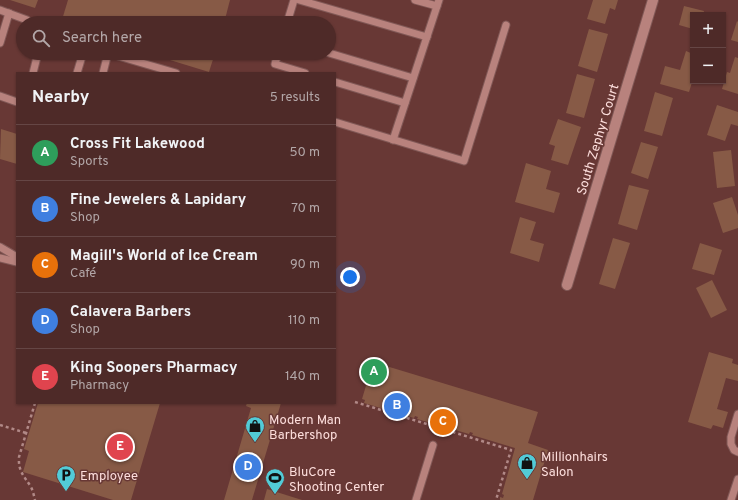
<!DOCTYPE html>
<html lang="en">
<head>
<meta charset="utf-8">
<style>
	body { margin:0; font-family:Overpass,sans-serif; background:#583634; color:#f1f3f6 }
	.controls { position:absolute; right:12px; top:12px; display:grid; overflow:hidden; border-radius:0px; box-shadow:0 1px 3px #0004 }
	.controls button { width:36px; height:36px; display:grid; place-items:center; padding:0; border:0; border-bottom:1px solid #654645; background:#4e2a28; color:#f1f3f6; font:20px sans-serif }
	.you { position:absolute; left:350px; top:277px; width:14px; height:14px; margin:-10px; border:3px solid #fff; border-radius:50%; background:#1a73e8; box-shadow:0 0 0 6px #1a73e833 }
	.badge { display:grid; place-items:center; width:26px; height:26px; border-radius:50%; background:#52cbd7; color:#fff; font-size:13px; font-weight:700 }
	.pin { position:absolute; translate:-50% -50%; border:2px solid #fff; box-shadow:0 1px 4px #0006 }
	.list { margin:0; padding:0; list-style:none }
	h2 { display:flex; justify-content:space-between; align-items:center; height:52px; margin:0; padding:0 16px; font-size:17px }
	h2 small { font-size:13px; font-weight:400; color:#b3a7a8 }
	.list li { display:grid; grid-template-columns:26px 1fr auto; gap:12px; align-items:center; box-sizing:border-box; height:56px; padding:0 16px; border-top:1px solid #654645 }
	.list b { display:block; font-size:15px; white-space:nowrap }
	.list p { margin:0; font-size:13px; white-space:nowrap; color:#b3a7a8 }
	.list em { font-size:13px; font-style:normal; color:#b3a7a8 }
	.icon { flex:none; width:22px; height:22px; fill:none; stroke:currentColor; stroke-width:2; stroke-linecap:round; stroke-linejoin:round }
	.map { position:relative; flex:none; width:738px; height:500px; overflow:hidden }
	.search { position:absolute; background:#4e2a28; box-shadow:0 1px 3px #0004; left:16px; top:16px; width:320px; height:44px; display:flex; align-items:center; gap:10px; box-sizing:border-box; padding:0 14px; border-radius:22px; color:#b3a7a8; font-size:15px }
	.panel { position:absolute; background:#4e2a28; box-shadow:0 1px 3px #0004; left:16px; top:72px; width:320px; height:332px; border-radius:0px }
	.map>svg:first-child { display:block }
</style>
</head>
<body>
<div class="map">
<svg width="738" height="500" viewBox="0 0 738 500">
	<rect width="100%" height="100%" fill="#683835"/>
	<g fill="#875a46">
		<path d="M10 0H38L35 8Z"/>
		<path d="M68 0H230L224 23H61Z"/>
		<path d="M593 0H618L615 10 610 8 605 24 587 19Z"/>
		<path d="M684 6 704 11 703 15H693V29L679 25Z"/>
		<path d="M737 21 738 22V42L731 40Z"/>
		<path d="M589 29 608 34 597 72 578 66Z"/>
		<path d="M686 51 693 54V79L689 92 660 84 665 66 680 70Z"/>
		<path d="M147 53H215L209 72Z"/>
		<path d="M735 57 738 58V94L722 89 727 72 730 73Z"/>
		<path d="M577 74 595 79 584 118 566 113Z"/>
		<path d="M655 92 673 98 662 136 644 131Z"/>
		<path d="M717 105 738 112V126L731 124 725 141 707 135Z"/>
		<path d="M558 119 581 127 568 165 551 160 555 146 549 144Z"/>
		<path d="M1 129 17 134V164L0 159Z"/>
		<path d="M641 142 658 147 648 179 631 173Z"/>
		<path d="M731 150 735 186 717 188 713 152Z"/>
		<path d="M526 163 551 171 546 189 560 193 554 213 515 202Z"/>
		<path d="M629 185 649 190 637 230 618 224Z"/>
		<path d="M732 197 738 215V228L723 233 713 203Z"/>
		<path d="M520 217 536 222 530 240 544 244 539 262 510 253Z"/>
		<path d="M613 238 630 243 615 289 599 284Z"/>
		<path d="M700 243 722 250 714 275 692 269Z"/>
		<path d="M712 280 727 310 711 318 696 288Z"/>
		<path d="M709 352 733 359 732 363 738 365V381L726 378 717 409 728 412 723 428 713 425 711 429 688 422Z"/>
		<path d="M373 362 538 412 528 443 548 450 533 500H500V497L503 498 504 495 502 494 515 448 472 435 473 433 470 432 469 434 417 419 418 417 415 416 414 418 364 403 365 400 362 399Z"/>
		<path d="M38 403H160L131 500H113L23 472 29 451 24 449Z"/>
		<path d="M247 403H281L252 500H224L251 408 246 406Z"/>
		<path d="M267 489 302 500H264Z"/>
	</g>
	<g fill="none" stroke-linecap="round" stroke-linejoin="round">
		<g stroke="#805856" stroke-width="9">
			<g id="lane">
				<path d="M299 0 427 37"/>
				<path d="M415 0 437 6"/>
				<path d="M0 10 27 20 31 23"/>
				<path d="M287 23 294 0"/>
				<path d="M0 43 9 13"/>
				<path d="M278 53 275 64 305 73"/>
				<path d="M329 53 413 78"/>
				<path d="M33 73 38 53"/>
				<path d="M77 73 83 53"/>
				<path d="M103 73 108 53 176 73"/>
				<path d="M335 82 405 103"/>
				<path d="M0 96 17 102"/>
				<path d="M335 122 464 161 506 25"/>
				<path d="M393 140 439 0"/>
				<path d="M0 247 17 257"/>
				<path d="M0 258 17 262"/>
				<path d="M738 414 731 437V444L734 450 738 452"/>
				<path d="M416 500 433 445"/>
				<path d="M731 500 738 479"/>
			</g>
		</g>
		<g stroke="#805856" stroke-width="12">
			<path id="street" d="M567 285 653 0"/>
		</g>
		<g stroke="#b18987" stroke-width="2.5" stroke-dasharray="3 3" stroke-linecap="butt">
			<path d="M355 402 511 450 496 500"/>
			<path d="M35 403 19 457C18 471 24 476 31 487 33 491 34 496 35 500"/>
			<path d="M0 425 26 433"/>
		</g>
		<use href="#lane" stroke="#b8827d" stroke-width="7"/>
		<use href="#street" stroke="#b8827d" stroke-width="10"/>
	</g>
	<defs>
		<g id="shop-pin" transform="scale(1)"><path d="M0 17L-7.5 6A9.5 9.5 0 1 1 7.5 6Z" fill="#52cbd7" stroke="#683835"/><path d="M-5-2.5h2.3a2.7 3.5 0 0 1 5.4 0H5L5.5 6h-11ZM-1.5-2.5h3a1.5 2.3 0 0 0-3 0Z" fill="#111"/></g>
		<g id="parking-pin" transform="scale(1)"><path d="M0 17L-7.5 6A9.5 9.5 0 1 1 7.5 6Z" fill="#52cbd7" stroke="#683835"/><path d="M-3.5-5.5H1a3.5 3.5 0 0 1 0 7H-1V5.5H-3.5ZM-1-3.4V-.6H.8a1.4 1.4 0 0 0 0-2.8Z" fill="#111"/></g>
		<g id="stadium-pin" transform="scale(1)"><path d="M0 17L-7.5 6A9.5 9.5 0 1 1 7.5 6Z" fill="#52cbd7" stroke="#683835"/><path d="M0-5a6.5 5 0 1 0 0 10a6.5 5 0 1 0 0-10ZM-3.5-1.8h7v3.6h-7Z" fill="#111"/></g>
	</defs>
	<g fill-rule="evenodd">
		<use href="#shop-pin" x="255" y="426"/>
		<use href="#shop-pin" x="527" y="463"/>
		<use href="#parking-pin" x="66" y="475"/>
		<use href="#stadium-pin" x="275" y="478"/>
	</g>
	<g text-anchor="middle" stroke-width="3" stroke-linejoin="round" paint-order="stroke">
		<g font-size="13" fill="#fddedc" stroke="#683835">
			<text transform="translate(597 139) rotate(-73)" y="5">South Zephyr Court</text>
		</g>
		<g font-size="13" fill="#fddedc" stroke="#683835" text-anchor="start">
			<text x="269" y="424">Modern Man<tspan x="269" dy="15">Barbershop</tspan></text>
			<text x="541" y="461">Millionhairs<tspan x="541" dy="15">Salon</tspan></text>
			<text x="289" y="476">BluCore<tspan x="289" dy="15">Shooting Center</tspan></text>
			<text x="80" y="480">Employee</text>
		</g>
	</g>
</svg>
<div class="controls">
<button>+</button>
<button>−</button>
</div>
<div class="you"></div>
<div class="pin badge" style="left:374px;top:372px;background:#2e9e5b">A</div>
<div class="pin badge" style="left:397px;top:406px;background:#3f7fe0">B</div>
<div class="pin badge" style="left:443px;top:422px;background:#e8710a">C</div>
<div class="pin badge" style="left:248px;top:467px;background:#3f7fe0">D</div>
<div class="pin badge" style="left:120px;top:447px;background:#e0444e">E</div>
<div class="search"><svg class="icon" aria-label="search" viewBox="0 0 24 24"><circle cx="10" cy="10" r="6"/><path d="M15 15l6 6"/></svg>Search here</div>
<section class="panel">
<h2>Nearby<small>5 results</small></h2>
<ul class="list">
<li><span class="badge" style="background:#2e9e5b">A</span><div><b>Cross Fit Lakewood</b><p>Sports</p></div><em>50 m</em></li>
<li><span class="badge" style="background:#3f7fe0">B</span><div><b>Fine Jewelers &amp; Lapidary</b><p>Shop</p></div><em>70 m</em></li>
<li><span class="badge" style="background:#e8710a">C</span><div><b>Magill's World of Ice Cream</b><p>Café</p></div><em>90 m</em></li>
<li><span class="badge" style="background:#3f7fe0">D</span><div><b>Calavera Barbers</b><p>Shop</p></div><em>110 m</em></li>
<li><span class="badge" style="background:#e0444e">E</span><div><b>King Soopers Pharmacy</b><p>Pharmacy</p></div><em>140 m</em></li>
</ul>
</section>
</div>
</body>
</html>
